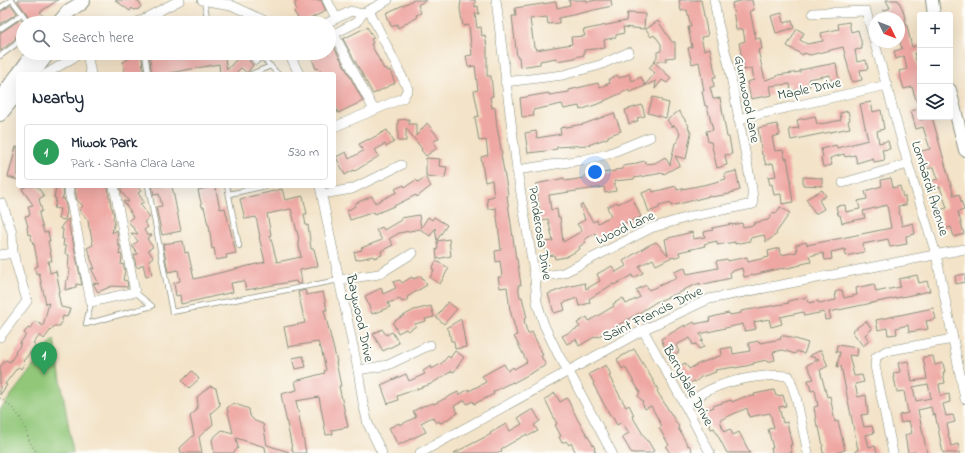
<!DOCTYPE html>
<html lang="en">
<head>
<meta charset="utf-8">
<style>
	body { margin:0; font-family:"Indie Flower",sans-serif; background:#f2f2f3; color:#1f2937 }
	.controls { position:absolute; right:12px; top:12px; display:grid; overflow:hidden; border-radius:4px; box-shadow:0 4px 16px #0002 }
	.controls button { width:36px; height:36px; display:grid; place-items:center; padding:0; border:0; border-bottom:1px solid #e0e1e3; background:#fff; color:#1f2937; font:20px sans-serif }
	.compass { position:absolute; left:869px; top:12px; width:36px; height:36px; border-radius:50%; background:#fff; box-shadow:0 4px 16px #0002; rotate:133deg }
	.you { position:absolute; left:595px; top:172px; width:14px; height:14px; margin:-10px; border:3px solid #fff; border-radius:50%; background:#1a73e8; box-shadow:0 0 0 6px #1a73e833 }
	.badge { display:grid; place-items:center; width:26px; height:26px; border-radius:50%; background:#db2777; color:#fff; font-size:13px; font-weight:700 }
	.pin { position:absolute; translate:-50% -33px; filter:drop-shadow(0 1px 2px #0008) }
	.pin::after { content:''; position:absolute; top:21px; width:14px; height:12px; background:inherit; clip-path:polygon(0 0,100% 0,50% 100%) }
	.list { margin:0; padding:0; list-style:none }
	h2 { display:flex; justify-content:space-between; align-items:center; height:52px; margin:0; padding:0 16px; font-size:17px }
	h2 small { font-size:13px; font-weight:400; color:#747a83 }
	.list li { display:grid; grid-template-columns:26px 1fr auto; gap:12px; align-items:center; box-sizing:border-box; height:56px; margin:0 8px 8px; padding:0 8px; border:1px solid #e0e1e3; border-radius:4px }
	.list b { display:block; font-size:15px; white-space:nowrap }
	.list p { margin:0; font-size:13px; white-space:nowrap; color:#747a83 }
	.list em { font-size:13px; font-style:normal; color:#747a83 }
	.icon { flex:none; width:22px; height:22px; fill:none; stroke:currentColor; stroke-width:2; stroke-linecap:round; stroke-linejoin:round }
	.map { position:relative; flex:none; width:965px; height:453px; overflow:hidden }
	.search { position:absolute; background:#fff; box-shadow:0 4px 16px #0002; left:16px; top:16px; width:320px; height:44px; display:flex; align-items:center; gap:10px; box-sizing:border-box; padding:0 14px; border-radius:22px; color:#747a83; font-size:15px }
	.panel { position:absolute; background:#fff; box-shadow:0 4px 16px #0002; left:16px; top:72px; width:320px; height:116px; border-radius:4px }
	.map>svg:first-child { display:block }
</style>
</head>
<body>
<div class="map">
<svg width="965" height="453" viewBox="0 0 965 453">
	<rect width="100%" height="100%" fill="#fdfcf7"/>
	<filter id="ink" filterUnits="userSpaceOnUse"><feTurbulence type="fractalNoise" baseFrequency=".025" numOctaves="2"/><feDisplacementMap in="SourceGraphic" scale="8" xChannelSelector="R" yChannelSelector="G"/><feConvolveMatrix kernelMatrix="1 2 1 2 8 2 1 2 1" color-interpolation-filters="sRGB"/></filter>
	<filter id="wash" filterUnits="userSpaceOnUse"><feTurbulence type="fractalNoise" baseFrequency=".012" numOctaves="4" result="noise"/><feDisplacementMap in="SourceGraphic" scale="16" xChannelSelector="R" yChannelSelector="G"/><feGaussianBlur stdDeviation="0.9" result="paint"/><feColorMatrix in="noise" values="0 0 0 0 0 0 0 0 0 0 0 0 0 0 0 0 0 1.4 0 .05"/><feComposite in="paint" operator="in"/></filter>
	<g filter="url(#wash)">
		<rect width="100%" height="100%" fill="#f3e3c8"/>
		<path fill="#92c779" stroke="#588256" d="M54 339 73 453H0V410Z"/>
		<g id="blocks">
			<g fill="#efa7a3" fill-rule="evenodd">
				<path d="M17 0H58L40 12 43 16 33 23Z"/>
				<path d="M115 0H136L140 3 141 6 139 9 134 10 132 8 130 11Z"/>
				<path d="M299 0H321L326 11 301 23 294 12 296 10 295 3Z"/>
				<path d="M414 0H427L418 5 421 13 416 15 417 17 398 28 397 24 392 27 387 18 388 17 386 13Z"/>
				<path d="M461 0H475V7L478 6 479 14H475L477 28 481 27 482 36 485 35 487 47V76H491L493 96 490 97 492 108 495 107 497 128 499 137 502 155H501L507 188 508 196H507L516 259H517L521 285H518L520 297H522L527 318 524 319 525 322H524L528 334 532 332 543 355 541 356 546 365 513 383V382L504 386 493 392 494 394 474 404 473 401 467 404 465 400 454 406 458 413 443 422 440 423 439 421 436 423 432 417 421 423 426 432 398 445 389 428 399 423 400 425 416 417 413 411 423 406 434 403V404L458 392 459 395 469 389V391L486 382 482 376 504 364 508 371 513 367 514 369 527 362 514 336 517 335 510 310 507 287 500 288 498 277H502L500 261 496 262 495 251 501 250 496 208 488 209 487 198 494 196 492 180 485 182 481 157 488 155 486 140 479 141 475 117 479 116 474 91 478 90 475 66 468 67 466 56 472 55 469 25 463 26 460 9Z"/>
				<path d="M569 0H587V2L596 0H611L612 6 559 18V23L548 24 547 17 530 19 534 47H535L536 50 572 44 571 37 585 36 583 30 626 21 627 13 645 14 644 29 623 27 624 33 616 35V37L604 40 605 48 584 50V55L575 57V58L556 61V58L540 61V64L520 67 519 57H517L512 16H516L515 8 556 2 557 8 570 5Z"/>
				<path d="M679 0H701L708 36 701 37 704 50 710 48 716 77H713L714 87H710L713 99 720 98 727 137H729L732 154 725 155 727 165 717 168 711 142H708L706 131 713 130 707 106H705L702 91H704L699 62 692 64 688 48 692 47 688 27H691L687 10 681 11Z"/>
				<path d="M745 0H752L754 10 750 11 756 39 760 38 762 49 758 50 765 80 778 76V75L800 72V70L836 63 839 82 832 83 830 75 808 79 810 86 798 88V90L791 91 790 84 770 86 772 95 751 99 747 82 754 80 752 68 744 70 739 43 745 41 743 29 736 30 732 3Z"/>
				<path d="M886 0H898L903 10 912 47 919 45 920 52 914 53 920 74V120L932 117 954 196 959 194 964 210 958 212 964 234 954 237 951 227 943 229 941 221H943L940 210 947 208 940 187 932 189 930 181 938 179 934 167 927 169 921 151 930 149 923 127 916 129 911 111 919 109 912 87 904 89 901 79 899 71 907 69 904 56 896 59 894 51 902 49 899 39V18H886L883 11 890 8Z"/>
				<path d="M11 5 17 13 0 24V12Z"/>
				<path d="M782 13 784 23 792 20 794 28 776 33 771 16Z"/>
				<path d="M21 19 24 23H23V31L15 37 16 38 12 42 0 51V33Z"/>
				<path d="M658 21 672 42H675V57L666 58V61H654L657 57V52L661 51V44L656 37H655L654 35 651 37 646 29Z"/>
				<path d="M849 22 851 32 858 30 861 41 862 49 855 50 857 62 866 60 868 69 860 70 862 80 852 82 843 47 810 55 804 53 803 55 787 46 797 29 804 33 800 40 807 44 823 41 821 33 839 29 838 24Z"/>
				<path d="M367 27 374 38 371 39 373 43 371 44 376 54 384 69 386 68 388 71 390 70 395 83 373 94 343 39Z"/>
				<path d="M333 45 363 101 338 113 336 107 334 108V74H323L318 68 316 69 311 56 318 53H329V48Z"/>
				<path d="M140 53H141L144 74H125L123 62Z"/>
				<path d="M149 53H193V55L204 53H224L227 70 242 53H254L255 54 251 53 249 55 250 60 249 61 253 65 247 73 241 68 235 74H220L219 64 164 74H152Z"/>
				<path d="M654 62 671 78 667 83 662 80 655 89 656 81 631 92H629L628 90 604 101V102L580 110 579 106 564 109 562 104 533 110 534 116 522 117 520 98 549 93V95L569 92V90L598 83 600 87 610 83 609 79 617 75 619 78 629 74 632 81 641 77 645 85 655 73 649 68Z"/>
				<path d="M653 97 661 99V101L669 103 666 118 648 113Z"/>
				<path d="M871 102 873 112 881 110 884 129 877 131 879 143 888 141 890 149 882 150 885 160 874 162 873 158 857 163 855 155 845 157 844 154 830 158 832 165 823 167 821 158 823 157 821 149 836 145 837 148 868 140 860 104Z"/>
				<path d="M642 105 645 116 637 118 638 121 629 124 625 110Z"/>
				<path d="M679 111 689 126 688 127 691 133 686 159 675 156 680 165 664 174 663 173 634 178V179L614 181 616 191 605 193 604 187 549 195 551 210 557 209 558 217H560L563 242 582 231 577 224 585 220 580 205 582 204 593 222 597 220 598 223 611 216 607 207 617 202 618 204 632 197 641 217 625 223 624 222 614 228 615 230 599 239 595 233 584 240 586 242 579 247 580 249 566 257 555 259 554 255 546 256 544 242 553 241 548 219 541 220 536 184 564 178 565 181 584 178V176L603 172V173L615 171V170L623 169V166L636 164V163L645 161 646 164 655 163 665 157 670 165 675 143H677L680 133 674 125 672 127 667 120Z"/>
				<path d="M848 111 850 120 848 121 850 128 791 140 789 129 799 128 797 120 815 116 817 124 827 123 841 120 840 113Z"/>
				<path d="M614 113 621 131 608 136V138L588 145 557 147V149L546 151 528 153 525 133 536 131 537 138 561 134 560 128 584 124Z"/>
				<path d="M409 119V124H416V136L427 123 439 138 433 142 437 148 426 156 421 150 422 149 406 128V141H398V120Z"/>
				<path d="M777 124 780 135 772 137 775 151 783 150 785 159 787 158 791 181 790 182 793 202 782 204 781 194 774 195 772 184 770 185 768 177 776 176 773 163 766 165 763 155H762L758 128Z"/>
				<path d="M387 130 394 142 386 147 385 144 375 150 379 156 355 171 354 170 345 175 336 157 346 152 349 159 363 151 359 144 369 139V140Z"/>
				<path d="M16 147H18V180L8 177Z"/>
				<path d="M426 158 440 159 439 166 447 167 445 178 426 176Z"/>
				<path d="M736 171 740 190 730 193V194L711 197 710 196 671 206V203L659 206V208L649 212 642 193 652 189 653 192 676 186 677 190 708 184 726 179 724 174Z"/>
				<path d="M425 177 431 186 417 197 416 195 394 206 375 214 374 212 350 220 347 211 355 206 354 204 372 196 375 203 397 192 395 189 404 185 405 187 416 180 418 182Z"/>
				<path d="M803 177 822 178V186L803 185Z"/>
				<path d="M891 178 893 188 900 186 903 197 905 196 906 205 898 206 902 226 913 223 915 234 906 236 907 244 890 247 888 239 863 244 864 252 846 256 845 249 831 252 832 259 825 260 823 253 809 256 811 262 801 264V265L783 269V268L744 277 742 268 730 272 731 278 700 285V283L683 290V291L656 302 639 313 597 337 596 336 579 346 576 339 567 344 562 336 580 327 577 323 587 317 589 321 614 306 613 304 623 298 626 304 640 297 636 290 646 285 649 290 677 278 674 272 685 268 687 274 718 268 716 261 727 259 728 261 747 257 748 262 769 257 768 251 780 248 781 255 797 252 796 245 806 242 807 245 891 228 887 205 863 211 865 218 842 223 840 215H838L836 206 845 205 846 212 860 209 858 201 867 199 865 191 882 186 881 180Z"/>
				<path d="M27 186H37L44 196 39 199 42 211 40 212 39 214 44 233 48 232 50 241H48L52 261H48L50 273 56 271 60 291 58 292 61 307 70 309 67 317 63 316 60 326H54L44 339 40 335 33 344 36 346 23 361 25 363 21 369 19 367 17 368 5 384 7 385 0 395V367L6 360 10 362 16 353 15 352 20 346V343L26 335 24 333 28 328 30 329 36 321 43 326 49 303 46 304 39 273 36 274 35 267 38 266 34 244H33L30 234 28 235 27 227H28L25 216 30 215 28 206 33 205 22 189Z"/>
				<path d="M56 186H62L64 194 62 199 64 198 67 211 65 220 58 219 60 209 53 208 55 206 56 198H54Z"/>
				<path d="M78 186H108L109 197H110L111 207 112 208 114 215 113 218 115 221 112 233 117 230 118 246 120 245V248L119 255 121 254 122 256 121 265 123 264 125 270 123 280 127 281 128 287 112 286 98 292 94 285 93 283 99 284 91 268 95 269 90 257H91L87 248 93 245 90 230 91 231 89 228 88 220 79 210 83 206 77 200 75 189Z"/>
				<path d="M123 186H137L141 191 138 193 144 202 140 204 150 217 144 222 148 227 144 230 147 235H152L147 239 153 247 148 250 153 257 149 260 152 275 146 277 143 264 138 268 136 266 134 255 138 254 132 246 138 241 131 233 138 234 128 221 133 217 129 211 131 212 123 201 129 202 121 191V188Z"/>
				<path d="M152 186H172L181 231 162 235 156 207 162 206 159 194 154 195Z"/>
				<path d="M215 186 220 209 225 208 236 253 226 255 227 258 216 260 214 248 212 249 209 225H208L204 207H202L198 190Z"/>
				<path d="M282 189 285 200 303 196 307 214H304L306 226 308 225 311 249H314L318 266 300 270 302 283 297 284 296 281 246 290 244 281 231 283 233 292 181 304 180 295 176 296 174 283 180 281 178 270 168 272 163 244 183 241 185 253 188 252 194 279 265 262 259 237H260L256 217 245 219 240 199ZM291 209 299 239 298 240 301 257 277 262 270 235H271L267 214Z"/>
				<path d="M822 190 826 196 819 200 824 209 815 214 806 199Z"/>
				<path d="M780 207 790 213 776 233 777 234 766 242 764 235 750 238V241L735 244V242L717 245V241L704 244 705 246 679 252 680 256 670 258 656 265 653 259 639 266 643 273 633 278 632 275 614 285 613 284 589 299 590 303 579 306 577 298 563 303 565 310 554 313 548 294 567 287 585 283 586 289 600 281 597 274 612 266 616 272 626 266 623 261 647 246 656 242 668 255 665 239 692 232 693 239 705 237 704 232 713 230 712 228 732 224V225L742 223 743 227 754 225V223L768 220 774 212 776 214Z"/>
				<path d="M419 215 421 228 428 217 432 220 434 217 447 225 437 240 435 228 430 236 420 229 399 233 389 239 393 245 381 251 382 255 374 258 373 256 356 260 354 252 362 250 361 248 382 240 376 230 382 227 384 230 401 220V218Z"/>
				<path d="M68 219 71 237H72L82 285 76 284V287L65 290 66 280H68L70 269H68L69 255 65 254 66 246H63L64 239H62L63 229H61L62 225Z"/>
				<path d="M449 239 451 256 437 259 436 249H438L437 241Z"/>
				<path d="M436 261 449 268 440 284 430 278 434 270 432 269Z"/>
				<path d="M965 274V282L956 284 955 276Z"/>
				<path d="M917 275 919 283 927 281 930 291 829 312 831 319 825 320 824 312 804 316 803 312 780 317 782 324 771 327 769 319 754 322 756 329 745 331 743 324 721 329 700 334 703 340 701 341 704 347 699 349 696 344 693 345 690 338 676 345 679 352 669 357 661 339 685 325V327L694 322 695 324 710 321 709 318 720 315 729 313 730 315 741 313V311L789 303 788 301 807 297 809 303 818 301 819 303 836 300 835 292 842 290 844 298 857 295 856 288 874 284 876 292 885 290 900 287 899 279Z"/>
				<path d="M421 276 427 285 407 297 408 300 402 302 400 299 388 303 390 307 372 314 365 296 381 288 383 294 396 288 393 282 400 280 402 283 412 277 413 279Z"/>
				<path d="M305 290 306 295 323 292 327 310H324L337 362H336L341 386H339L348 427 332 430 333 434 326 435 319 397 296 401 306 453H293L281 394 297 390 295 381 325 373 324 371 326 370 321 348H320L318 342 288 347 284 327 305 323 298 292Z"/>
				<path d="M448 302 457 309 444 324 436 317Z"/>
				<path d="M431 306 434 317 425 319 426 321 415 324 416 326 408 331 406 329 398 333 393 323 396 320 414 310Z"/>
				<path d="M933 308 936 319 926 321 928 329 909 332 908 325 896 328 897 334 888 335 887 328 878 330 876 320Z"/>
				<path d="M461 319 466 347 455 349 454 341H451L449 330 446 328Z"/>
				<path d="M866 321 872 329 865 335 869 341 863 346 852 331Z"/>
				<path d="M382 329 386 335 392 332 399 343 383 351 373 334Z"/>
				<path d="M780 336H786L808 343 804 354 797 351 795 354 783 350 773 352 775 360 767 362V360L753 363 754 364 746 366 735 368V367L715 370 716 372 701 377 695 382 694 381 685 386 676 368 685 363 689 369 698 364 722 355 721 349 732 347 733 354 750 351 748 343 759 341 760 343 781 339Z"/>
				<path d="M837 345 858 348 857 356 849 355 854 376 862 375 864 382 855 384 858 397 866 395 868 414 861 415 864 427 872 426 874 433 866 435 869 447 875 446 877 453H855V451L858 450 841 366 837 367 840 352H836Z"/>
				<path d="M634 349 654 382 658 390 657 391 679 427 678 428 688 446 689 445 693 453H670L666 447 669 445 659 428 662 426 651 406 645 409 642 403 643 402 638 396 640 392 625 367 622 369 617 359Z"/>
				<path d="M821 350 828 366 820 370 827 397 830 396 835 422 838 421 845 450 836 453H823L822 447 823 446 819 427H817L814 407 818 406 815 390 811 391 808 380 814 379 807 365 819 359 809 356Z"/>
				<path d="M455 351 464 357 454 372 452 371 431 384 397 396 398 400 388 404 381 385 406 374 409 381 425 374 423 371 431 366 432 369 442 363 448 356 450 358Z"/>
				<path d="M303 356 306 367 295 369 292 358Z"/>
				<path d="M933 356 935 365 943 363 945 372H943L945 383 939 384 941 396 949 394 950 402 943 404 946 416 953 415 955 422 947 424 949 434H948L951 446 958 444 960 453H943L935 414 933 415 931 407 918 410 927 453H916V452L908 453 905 435 912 433 909 421 901 423 899 415 908 413 904 391 897 392 893 373 900 372 898 363 908 361 912 381 927 379 923 357ZM928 384 931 398 916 401 913 387Z"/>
				<path d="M606 365 611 375 609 376 626 407 629 405 634 415 632 416 647 441H648L654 451 650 453H632L631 452 622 437 629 433 622 422 617 425 612 416 611 417 593 384 594 383 589 374Z"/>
				<path d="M192 371 199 379 189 388 182 381Z"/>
				<path d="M210 386 216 388 220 405 211 413 213 424 199 437 202 453H181L180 448 194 435 190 416 196 411 198 405 197 397Z"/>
				<path d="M774 390 776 396 783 395 786 406 779 407 783 423 787 422 792 445H790L792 453H772L771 448H773L768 429 774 428 770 413 749 417 747 408 720 420 724 432 730 429 733 435 739 432 750 453H727L714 428 711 429 704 411 714 407 713 406 731 400 732 402 744 397 755 396 754 394Z"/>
				<path d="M555 393 560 402 567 398 579 422 595 448 594 449 596 453H576L571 443 569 445 566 441 562 443 559 437 561 436 555 425 557 424 545 399Z"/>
				<path d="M233 403 249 409 250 416 255 421 263 424 267 445 289 452V453H266L265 447 236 438 238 448 233 453H214L212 439 222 430 233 433 227 408Z"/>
				<path d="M533 409 540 421 534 425 538 431 528 436 527 434 501 449 502 451 498 453H454L491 434 490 433 506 424 510 431 522 424 518 418Z"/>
			</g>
		</g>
	</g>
	<g filter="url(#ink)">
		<use href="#blocks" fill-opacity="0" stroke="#89907e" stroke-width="1"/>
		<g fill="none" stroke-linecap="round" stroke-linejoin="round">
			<g stroke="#89907e" stroke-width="6">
				<g id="service">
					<path d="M12 0 29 23"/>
					<path d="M204 0 208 23"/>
					<path d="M0 8 11 0"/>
					<path d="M249 23 252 15"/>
					<path d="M0 29 22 14"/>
					<path d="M145 53 148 74"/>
					<path d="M258 53 278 74"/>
					<path d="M0 56 15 45 23 35"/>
					<path d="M252 57 256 62 265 53"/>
					<path d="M251 74 271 66"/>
					<path d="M148 186 172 312 339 280"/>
					<path d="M227 186 239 246"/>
					<path d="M229 194 266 186"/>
					<path d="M91 302 86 324 152 306 135 292"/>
				</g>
			</g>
			<g stroke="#89907e" stroke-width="10">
				<g id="minor">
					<path d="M202 0 231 5 263 20 266 23"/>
					<path d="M327 0 336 18"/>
					<path d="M496 0 517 170 535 278 537 302 544 325 558 354 573 379 612 453"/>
					<path d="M813 13 866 11 908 164 936 254 965 399"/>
					<path d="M136 23 180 0"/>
					<path d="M327 23 351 11 362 14"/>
					<path d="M334 34 374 110"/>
					<path d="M330 36 357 22 362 14 388 0"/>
					<path d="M87 53 91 74"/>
					<path d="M289 53 299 74"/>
					<path d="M46 74 81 53"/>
					<path d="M505 82 563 75 600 65 629 52"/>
					<path d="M738 119 887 85"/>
					<path d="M334 127 403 98 408 89 369 10"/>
					<path d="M517 170 582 160 608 154 650 137"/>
					<path d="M843 183 908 164"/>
					<path d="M68 186 91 302 135 292 114 186"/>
					<path d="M320 186 339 280 358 370 363 403 368 424 382 453"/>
					<path d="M322 194 352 189 401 165"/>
					<path d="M0 255 13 253"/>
					<path d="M535 278 563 273 651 228 692 216 753 204 752 189 729 66 718 23 714 0"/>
					<path d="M339 280 379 274 413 253"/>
					<path d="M643 330 685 405 710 453"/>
					<path d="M0 337 27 301 13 253 12 232 2 203"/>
					<path d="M358 370 388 365 430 345"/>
					<path d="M685 405C693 400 701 394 709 390 732 379 764 374 789 376L796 397 808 453"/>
					<path d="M420 453 643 330 709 299 965 249"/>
					<path d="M893 453 875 366 876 357 886 351 953 339"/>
				</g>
			</g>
			<g stroke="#89907e" stroke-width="14">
				<g id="secondary">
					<path d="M932 0 934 15"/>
					<path d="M950 90 965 150"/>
				</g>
			</g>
			<g stroke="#89907e" stroke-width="16">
				<g id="primary">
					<path d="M59 23 69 11 79 5 83 0"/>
					<path d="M19 74 34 53"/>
					<path d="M32 74 48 53"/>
					<path d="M0 99 18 75"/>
					<path d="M0 114 17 93"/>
				</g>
			</g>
			<path stroke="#89907e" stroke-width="1.5" stroke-dasharray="1 3" stroke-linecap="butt" d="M0 398C7 403 14 409 19 416 28 428 26 442 38 453"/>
			<use href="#service" stroke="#fff" stroke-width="4.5"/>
			<use href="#minor" stroke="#fff" stroke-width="9"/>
			<use href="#secondary" stroke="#fff" stroke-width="12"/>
			<use href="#primary" stroke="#fff" stroke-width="14"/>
		</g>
	</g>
	<g text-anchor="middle" stroke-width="4" stroke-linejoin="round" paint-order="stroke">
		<g font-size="14" fill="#1f3d34" stroke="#fdfcf7">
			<text transform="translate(809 88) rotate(-12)" y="5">Maple Drive</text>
			<text transform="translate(748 99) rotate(79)" y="5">Gumwood Lane</text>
			<text transform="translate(931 188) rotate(73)" y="5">Lombardi Avenue</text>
			<text transform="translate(625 227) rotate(-25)" y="5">Wood Lane</text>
			<text transform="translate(541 233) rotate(81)" y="5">Ponderosa Drive</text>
			<text transform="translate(652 313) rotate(-26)" y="5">Saint Francis Drive</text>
			<text transform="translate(361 318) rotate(78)" y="5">Baywood Drive</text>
			<text transform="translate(689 385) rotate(61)" y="5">Berrydale Drive</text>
		</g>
	</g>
</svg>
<div class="controls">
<button>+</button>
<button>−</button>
<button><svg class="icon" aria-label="layers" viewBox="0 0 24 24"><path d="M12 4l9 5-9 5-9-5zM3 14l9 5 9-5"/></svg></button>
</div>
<svg class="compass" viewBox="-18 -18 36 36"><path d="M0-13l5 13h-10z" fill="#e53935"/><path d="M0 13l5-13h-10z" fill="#747a83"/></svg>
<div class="you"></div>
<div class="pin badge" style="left:44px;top:375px;background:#2e9e5b">1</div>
<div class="search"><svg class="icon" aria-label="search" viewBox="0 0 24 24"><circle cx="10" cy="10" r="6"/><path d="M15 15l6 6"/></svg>Search here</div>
<section class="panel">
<h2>Nearby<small></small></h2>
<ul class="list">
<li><span class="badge" style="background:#2e9e5b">1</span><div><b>Miwok Park</b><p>Park · Santa Clara Lane</p></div><em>530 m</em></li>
</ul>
</section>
</div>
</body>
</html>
